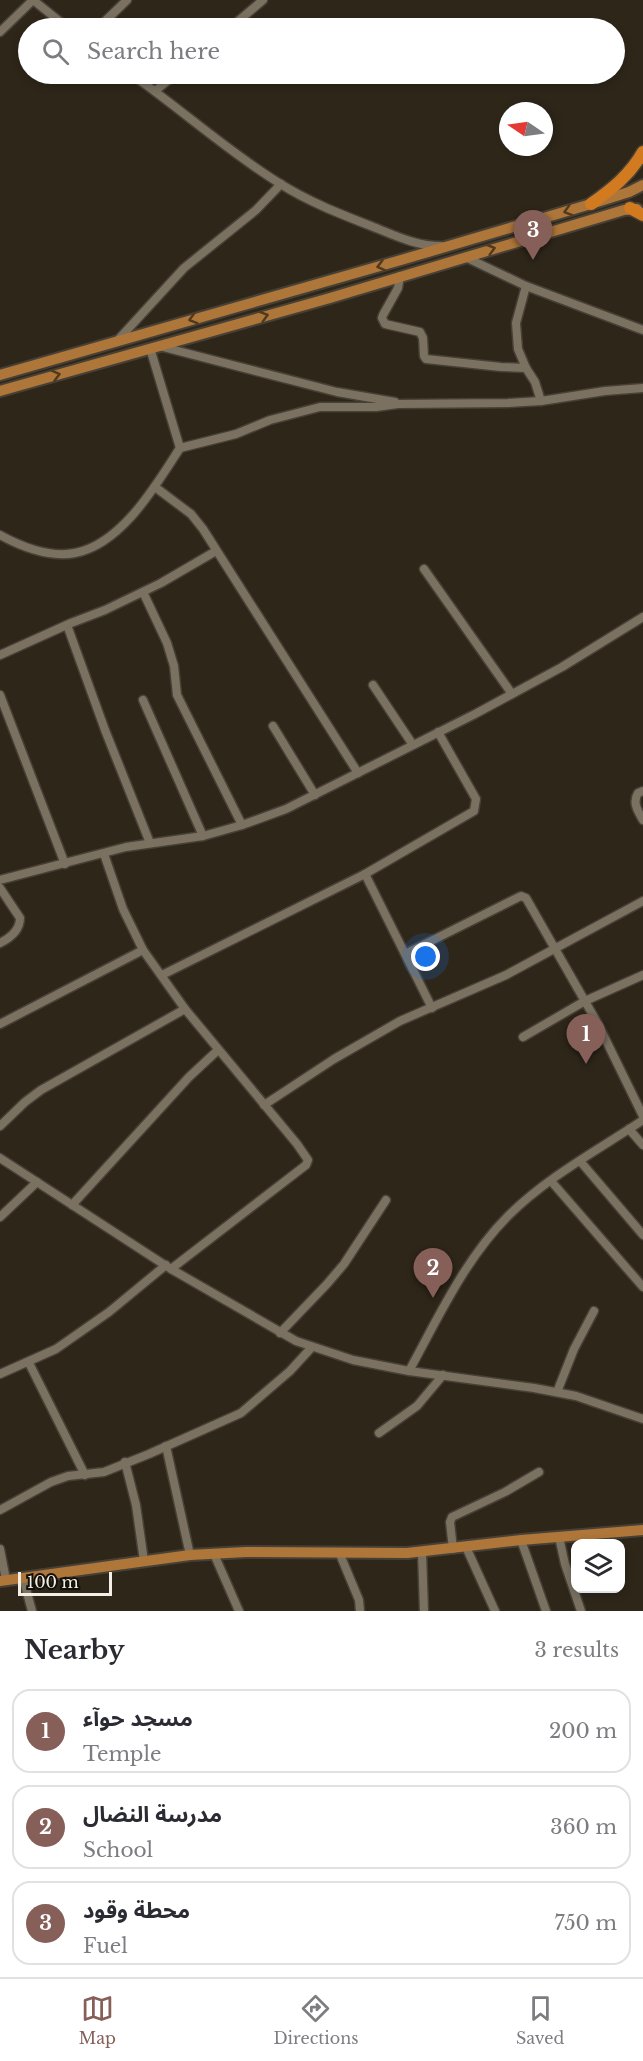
<!DOCTYPE html>
<html lang="en">
<head>
<meta charset="utf-8">
<style>
	body { margin:0; font-family:"Libre Baskerville","Noto Sans Arabic",serif; background:#f2f2f3; color:#2b2b33 }
	.controls { position:absolute; right:18px; bottom:18px; display:grid; overflow:hidden; border-radius:12px; box-shadow:0 3px 9px #0003 }
	.controls button { width:54px; height:54px; display:grid; place-items:center; padding:0; border:0; border-bottom:2px solid #e1e1e2; background:#fff; color:#2b2b33; font:30px sans-serif }
	.compass { position:absolute; left:499px; top:102px; width:54px; height:54px; border-radius:50%; background:#fff; box-shadow:0 3px 9px #0003; rotate:283deg }
	.scale { position:absolute; left:18px; bottom:15px; width:94px; box-sizing:border-box; padding-left:6px; border:3px solid #f4efe6; border-top:0; font-size:16px; line-height:21px; white-space:nowrap; color:#f4efe6; -webkit-text-stroke:4px #13100a; paint-order:stroke }
	.you { position:absolute; left:426px; top:957px; width:21px; height:21px; margin:-15px; border:4px solid #fff; border-radius:50%; background:#1a73e8; box-shadow:0 0 0 9px #1a73e833 }
	.badge { display:grid; place-items:center; width:39px; height:39px; border-radius:50%; background:#855f58; color:#fff; font-size:20px; font-weight:700 }
	.pin { position:absolute; translate:-50% -50px; filter:drop-shadow(0 2px 3px #0008) }
	.pin::after { content:''; position:absolute; top:32px; width:21px; height:18px; background:inherit; clip-path:polygon(0 0,100% 0,50% 100%) }
	.list { margin:0; padding:0; list-style:none }
	h2 { display:flex; justify-content:space-between; align-items:center; height:78px; margin:0; padding:0 24px; font-size:26px }
	h2 small { font-size:20px; font-weight:400; color:#7c7c81 }
	.list li { display:grid; grid-template-columns:39px 1fr auto; gap:18px; align-items:center; box-sizing:border-box; height:84px; margin:0 12px 12px; padding:0 12px; border:2px solid #e1e1e2; border-radius:18px }
	.list b { display:block; font-size:22px; white-space:nowrap }
	.list p { margin:0; font-size:20px; white-space:nowrap; color:#7c7c81 }
	.list em { font-size:20px; font-style:normal; color:#7c7c81 }
	.icon { flex:none; width:33px; height:33px; fill:none; stroke:currentColor; stroke-width:2; stroke-linecap:round; stroke-linejoin:round }
	.map { position:relative; flex:none; width:643px; height:1611px; overflow:hidden }
	.search { position:absolute; background:#fff; box-shadow:0 3px 9px #0003; left:18px; right:18px; top:18px; height:66px; display:flex; align-items:center; gap:15px; box-sizing:border-box; padding:0 21px; border-radius:33px; color:#7c7c81; font-size:22px }
	.sheet { height:366px; background:#fff }
	nav { display:flex; justify-content:space-around; align-items:center; box-sizing:border-box; height:84px; border-top:2px solid #e1e1e2; background:#fff; font-size:16px; color:#7c7c81 }
	nav a { display:grid; justify-items:center; gap:3px }
	nav .on { color:#855f58 }
	.map>svg:first-child { display:block }
</style>
</head>
<body>
<div class="map">
<svg width="643" height="1611" viewBox="0 0 643 1611">
	<rect width="100%" height="100%" fill="#2e2619"/>
	<g fill="none" stroke-linecap="round" stroke-linejoin="round">
		<g stroke="#474036" stroke-width="11">
			<g id="minor">
				<path d="M33 0 68 28"/>
				<path d="M98 28 127 0"/>
				<path d="M230 28 263 0"/>
				<path d="M0 32 33 0"/>
				<path d="M131 74C181 109 227 151 279 183 307 201 340 214 371 226 394 235 415 246 441 246"/>
				<path d="M155 91 176 74"/>
				<path d="M465 257 526 286 643 330"/>
				<path d="M400 276 398 288 383 315 382 318 385 324 420 332 423 338 424 356 426 359 501 367 526 368 535 382 541 401"/>
				<path d="M117 341 184 268 256 210 281 184"/>
				<path d="M159 346 337 392 395 402"/>
				<path d="M526 368 518 349 516 323 526 286"/>
				<path d="M180 448 236 434 270 420 320 407H376L398 404 508 403 541 401 605 391 643 388"/>
				<path d="M155 487 191 514 203 529 358 773"/>
				<path d="M0 535C22 547 49 558 75 553 122 544 156 485 180 448L150 348"/>
				<path d="M424 569 512 694"/>
				<path d="M143 592 167 643 174 666 177 695 242 825"/>
				<path d="M67 625 105 730 150 843"/>
				<path d="M0 655 71 623 105 610 161 583 216 551"/>
				<path d="M373 685 413 745"/>
				<path d="M0 695 65 864"/>
				<path d="M143 700 203 836"/>
				<path d="M273 726 315 795"/>
				<path d="M643 791 638 793C632 803 638 811 643 820"/>
				<path d="M104 854 123 909 143 950 185 1009 297 1144 308 1160 306 1165 171 1269"/>
				<path d="M365 874 432 1008"/>
				<path d="M0 880 126 847 203 836 242 825 286 809 475 714 562 667 643 617"/>
				<path d="M0 888 20 918C20 931 10 938 0 943"/>
				<path d="M405 954 521 896 526 898 598 1024 643 1116"/>
				<path d="M162 975 365 874 474 811 476 799 438 732"/>
				<path d="M0 1024 143 950"/>
				<path d="M523 1037 585 1001 643 975"/>
				<path d="M264 1105 334 1059 400 1021 506 975 643 901"/>
				<path d="M0 1126 25 1102 41 1090 185 1009"/>
				<path d="M629 1129 643 1145"/>
				<path d="M0 1158 171 1269 296 1341 353 1360 409 1371 534 1388 576 1396 643 1419"/>
				<path d="M580 1161 643 1235"/>
				<path d="M551 1181 643 1287"/>
				<path d="M72 1205 189 1077 218 1050"/>
				<path d="M0 1217 37 1182"/>
				<path d="M280 1333 327 1284 344 1264 386 1200"/>
				<path d="M29 1363 85 1475"/>
				<path d="M409 1371C438 1318 465 1259 508 1216 547 1177 598 1150 643 1120"/>
				<path d="M0 1374 56 1349 109 1312 166 1265"/>
				<path d="M557 1392 574 1349 594 1311"/>
				<path d="M379 1433 417 1406 443 1375"/>
				<path d="M166 1446 190 1555"/>
				<path d="M125 1462 136 1505 144 1561"/>
				<path d="M0 1510 51 1482 68 1476 104 1472 149 1454 241 1413 290 1371 312 1347"/>
				<path d="M559 1537 565 1564 581 1611"/>
				<path d="M521 1540 546 1611"/>
				<path d="M466 1547 495 1611"/>
				<path d="M0 1549 6 1580"/>
				<path d="M453 1549 450 1522 452 1517 505 1492 539 1472"/>
				<path d="M339 1552 359 1600 360 1611"/>
				<path d="M422 1552 424 1611"/>
				<path d="M214 1554 239 1611"/>
				<path d="M23 1578 32 1611"/>
			</g>
		</g>
		<g stroke="#474036" stroke-width="14">
			<g id="major">
				<path d="M0 375 401 260 591 204 629 192 643 185"/>
				<path d="M0 391 330 298 624 210 637 209"/>
				<path d="M0 1581 190 1555 246 1552 407 1553 521 1540 643 1530"/>
			</g>
		</g>
		<g stroke="#474036" stroke-width="15">
			<g id="highway">
				<path d="M591 204C612 189 630 175 643 152"/>
				<path d="M630 208 643 215"/>
			</g>
		</g>
		<use href="#minor" stroke="#7a7161" stroke-width="8"/>
		<use href="#major" stroke="#ae7639" stroke-width="10"/>
		<use href="#highway" stroke="#d17a1f" stroke-width="12"/>
	</g>
	<defs><path id="oneway-chevron" d="M-2-3.5L2.5 0L-2 3.5" fill="none" stroke-width="1.6" stroke-linecap="round" stroke-linejoin="round" transform="scale(1.5)"/></defs>
	<g stroke="#51391d">
		<use href="#oneway-chevron" transform="translate(568 211) rotate(164)"/>
		<use href="#oneway-chevron" transform="translate(491 249) rotate(-16)"/>
		<use href="#oneway-chevron" transform="translate(381 266) rotate(165)"/>
		<use href="#oneway-chevron" transform="translate(264 316) rotate(-16)"/>
		<use href="#oneway-chevron" transform="translate(193 319) rotate(164)"/>
		<use href="#oneway-chevron" transform="translate(56 375) rotate(-15)"/>
	</g>
</svg>
<div class="controls">
<button><svg class="icon" aria-label="layers" viewBox="0 0 24 24"><path d="M12 4l9 5-9 5-9-5zM3 14l9 5 9-5"/></svg></button>
</div>
<svg class="compass" viewBox="-18 -18 36 36"><path d="M0-13l5 13h-10z" fill="#e53935"/><path d="M0 13l5-13h-10z" fill="#7c7c81"/></svg>
<div class="scale">100 m</div>
<div class="you"></div>
<div class="pin badge" style="left:586px;top:1064px">1</div>
<div class="pin badge" style="left:433px;top:1298px">2</div>
<div class="pin badge" style="left:533px;top:260px">3</div>
<div class="search"><svg class="icon" aria-label="search" viewBox="0 0 24 24"><circle cx="10" cy="10" r="6"/><path d="M15 15l6 6"/></svg>Search here</div>
</div>
<section class="sheet">
<h2>Nearby<small>3 results</small></h2>
<ul class="list">
<li><span class="badge">1</span><div><b>مسجد حوآء</b><p>Temple</p></div><em>200 m</em></li>
<li><span class="badge">2</span><div><b>مدرسة النضال</b><p>School</p></div><em>360 m</em></li>
<li><span class="badge">3</span><div><b>محطة وقود</b><p>Fuel</p></div><em>750 m</em></li>
</ul>
</section>
<nav>
<a class="on"><svg class="icon" aria-label="map" viewBox="0 0 24 24"><path d="M3 6l6-2 6 2 6-2v14l-6 2-6-2-6 2zM9 4v14M15 6v14"/></svg>Map</a>
<a><svg class="icon" aria-label="directions" viewBox="0 0 24 24"><path d="M12 3l9 9-9 9-9-9zM9 14v-3h6M13 9l2 2-2 2"/></svg>Directions</a>
<a><svg class="icon" aria-label="saved" viewBox="0 0 24 24"><path d="M7 4h10v16l-5-4-5 4z"/></svg>Saved</a>
</nav>
</body>
</html>
